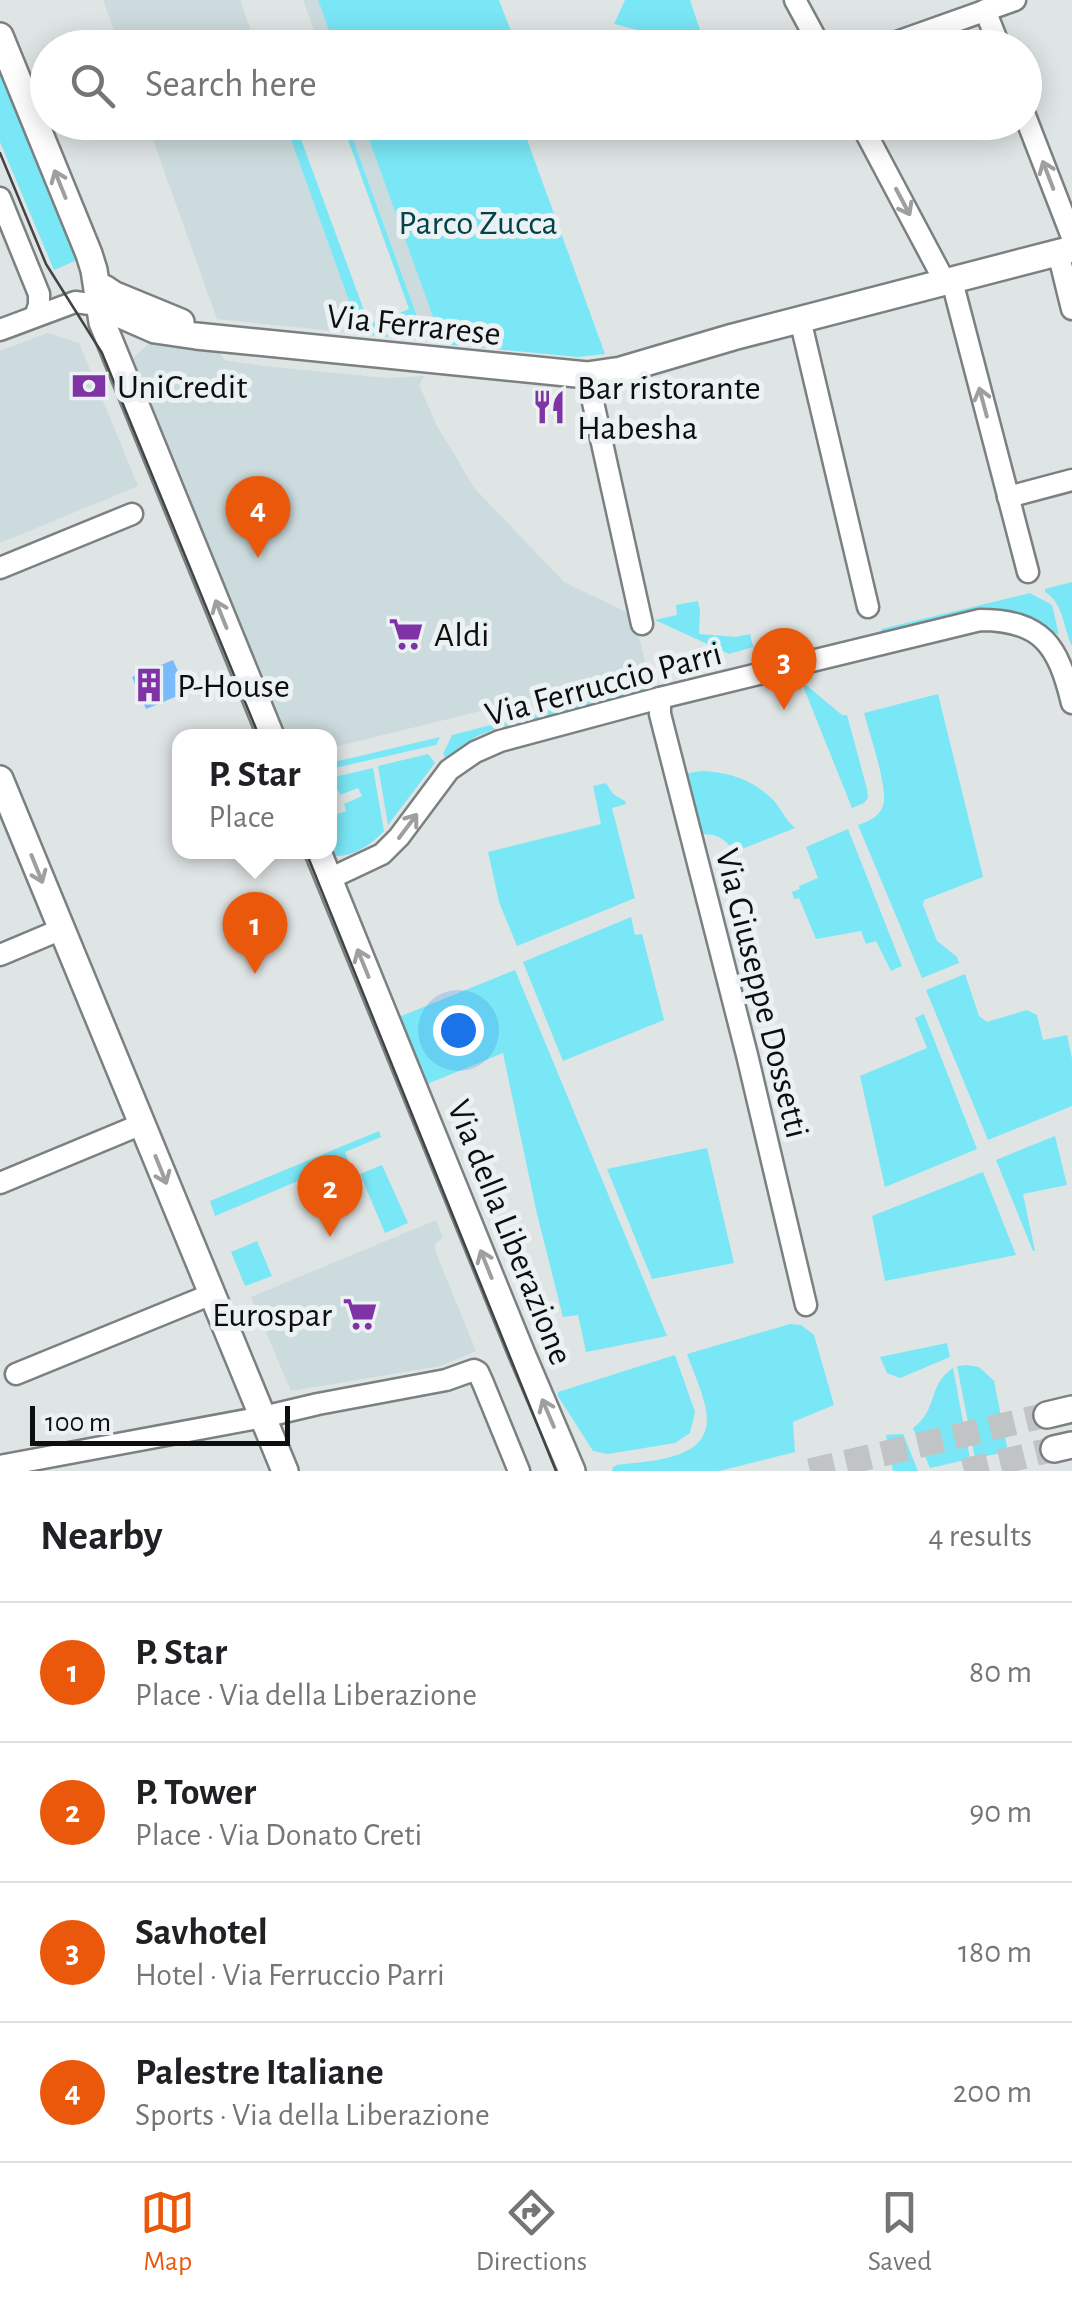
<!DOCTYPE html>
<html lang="en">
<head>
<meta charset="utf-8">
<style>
	body { margin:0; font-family:"Alegreya Sans",sans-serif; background:#f6f6f6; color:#202124 }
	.scale { position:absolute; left:30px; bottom:25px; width:260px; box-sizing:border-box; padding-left:10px; border:5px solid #0d0f0f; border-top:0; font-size:28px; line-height:35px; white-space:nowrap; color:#0d0f0f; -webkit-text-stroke:8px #ecf2f3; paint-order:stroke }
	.you { position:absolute; left:458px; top:1030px; width:35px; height:35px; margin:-25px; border:8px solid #fff; border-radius:50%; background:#1a73e8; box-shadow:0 0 0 15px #1a73e833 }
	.badge { display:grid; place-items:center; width:65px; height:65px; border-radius:50%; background:#ea580c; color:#fff; font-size:32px; font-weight:700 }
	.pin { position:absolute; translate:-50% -82px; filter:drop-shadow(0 2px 5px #0008) }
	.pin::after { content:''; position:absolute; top:52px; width:35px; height:30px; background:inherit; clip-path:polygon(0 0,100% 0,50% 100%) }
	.popup { position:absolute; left:172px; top:729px; width:165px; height:130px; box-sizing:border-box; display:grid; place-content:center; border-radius:20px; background:#fff; filter:drop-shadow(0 2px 8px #0005); font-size:32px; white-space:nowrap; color:#757577 }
	.popup b { font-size:38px; color:#202124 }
	.popup::after { content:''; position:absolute; left:50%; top:100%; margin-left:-20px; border:20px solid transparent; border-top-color:#fff }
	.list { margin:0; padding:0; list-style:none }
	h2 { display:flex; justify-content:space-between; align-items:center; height:130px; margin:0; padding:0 40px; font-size:42px }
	h2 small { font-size:32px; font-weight:400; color:#757577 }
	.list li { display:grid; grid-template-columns:65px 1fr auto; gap:30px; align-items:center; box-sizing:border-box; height:140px; padding:0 40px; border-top:2px solid #e0e0e0 }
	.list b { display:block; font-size:38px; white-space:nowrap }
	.list p { margin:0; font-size:32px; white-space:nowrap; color:#757577 }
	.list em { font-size:32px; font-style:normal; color:#757577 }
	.icon { flex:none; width:55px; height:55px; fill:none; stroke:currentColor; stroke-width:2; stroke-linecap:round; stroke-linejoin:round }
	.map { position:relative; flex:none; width:1072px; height:1471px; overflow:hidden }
	.search { position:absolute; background:#fff; box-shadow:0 5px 25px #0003; left:30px; right:30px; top:30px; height:110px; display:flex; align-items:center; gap:25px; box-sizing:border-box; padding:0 35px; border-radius:55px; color:#757577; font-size:38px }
	.sheet { height:690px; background:#fff }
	nav { display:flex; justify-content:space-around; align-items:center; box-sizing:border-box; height:140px; border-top:2px solid #e0e0e0; background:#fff; font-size:28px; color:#757577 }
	nav a { display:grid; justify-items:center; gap:5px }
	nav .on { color:#ea580c }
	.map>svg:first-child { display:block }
</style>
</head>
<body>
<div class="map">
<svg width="1072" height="1471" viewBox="0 0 1072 1471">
	<rect width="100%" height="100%" fill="#dfe4e5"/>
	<g fill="#ccdbdd">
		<path d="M103 0H240L257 47H120Z"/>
		<path d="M303 0H318L335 47H320Z"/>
		<path d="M147 123H285L361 334 217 319Z"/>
		<path d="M347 123H363L435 321 421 326Z"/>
		<path d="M48 333 79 343 138 486 0 543V351Z"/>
		<path d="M152 341 218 350 224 360 263 366 386 378 424 376 419 385 436 424 475 489 564 582 634 616 647 670 330 748V736H280L130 363 132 359Z"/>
		<path d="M436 1220 443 1237 435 1244 436 1253 476 1351 440 1366 291 1391 251 1297Z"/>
	</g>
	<g fill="#7ae7f6">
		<path d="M318 0H499L517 47H335Z"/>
		<path d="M625 0H690L702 36 690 43 614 24Z"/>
		<path d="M0 61 76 251 75 261 54 270 0 142Z"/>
		<path d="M285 123H295L369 324 382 320 388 337 361 334Z"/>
		<path d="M342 123H347L426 341 406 339 397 314 409 309Z"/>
		<path d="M363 123H521L605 354 578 357 443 344Z"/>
		<path d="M1072 582V646C1063 628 1064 603 1045 592V589Z"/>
		<path d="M1030 593 1052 605 1059 635C1052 632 1046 627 1039 622 1021 612 1002 609 982 609L882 634 881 629Z"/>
		<path d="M698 601 700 611 699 634 736 637 750 634 753 647 729 654 655 620 677 615 676 605Z"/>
		<path d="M806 685 842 715H847L867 789 868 798 864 803 852 808 803 686Z"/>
		<path d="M645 686 646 691 501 727 477 736 446 758 443 754 452 735Z"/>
		<path d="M938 694 983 877 924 900 923 905 937 941 957 957 959 963 922 978 858 825C869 821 878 818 883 806 889 790 869 732 864 713Z"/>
		<path d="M440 737 436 745 330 769V763Z"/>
		<path d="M428 754 435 763 388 825 378 766Z"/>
		<path d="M373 768 384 831C372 844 353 857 335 856L330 848V832L334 830 330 817 346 811 344 804 362 796 358 788 340 795 335 783 330 785V778Z"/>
		<path d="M702 771C730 772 756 781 775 802 782 811 786 820 795 828L734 852C726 838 714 832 697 835L683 774Z"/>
		<path d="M606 783 613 794 625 801 626 804 612 808 635 898 517 946 499 902 488 852 601 824 593 786Z"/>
		<path d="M848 829 902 966 891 971 876 941 866 944 861 931 816 939 799 898 794 899 792 892 800 889 799 886 818 878 806 847Z"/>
		<path d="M631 917 635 935 642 934 664 1020 563 1061 523 962Z"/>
		<path d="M515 970 667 1336 586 1352 578 1315 563 1317 537 1214 503 1053 427 1084 399 1017Z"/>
		<path d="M965 974 979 1016 987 1022 1027 1010 1037 1015 1043 1040 1067 1035 1072 1059V1106L988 1140 926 990Z"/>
		<path d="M924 1014 977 1149 885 1187 860 1076 927 1048 915 1018Z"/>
		<path d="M379 1131 381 1137 345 1152 348 1160 215 1216 210 1201Z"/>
		<path d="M1055 1136 1067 1185 1023 1194 1035 1251H1033L996 1160Z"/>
		<path d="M707 1148 734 1263 652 1279 607 1169Z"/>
		<path d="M382 1165 408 1223 385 1233 360 1174Z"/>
		<path d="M983 1172 1016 1255 885 1281 872 1216Z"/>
		<path d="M257 1241 272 1276 245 1286 231 1252Z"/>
		<path d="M790 1324 801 1325 814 1335 834 1405 793 1422 795 1452 719 1471H612L613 1467 617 1465C653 1460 719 1461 705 1405 701 1388 693 1371 687 1354Z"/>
		<path d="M947 1343 950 1357 900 1378 887 1373 880 1357Z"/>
		<path d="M675 1355 695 1412 690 1433 675 1443 608 1454 593 1451 558 1396V1392Z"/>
		<path d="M966 1365 979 1367 994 1381 1008 1452 975 1458 957 1366Z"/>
		<path d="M953 1368 970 1459 930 1468 913 1428C939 1409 926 1387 953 1368Z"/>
		<path d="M903 1434 918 1471H893L886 1435Z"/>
	</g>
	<path fill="#7abbfc" d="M173 660 187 692 146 709 132 677Z"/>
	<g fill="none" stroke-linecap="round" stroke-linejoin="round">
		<g stroke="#c0c4c5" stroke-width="25" stroke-dasharray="25 12" stroke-linecap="butt">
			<path d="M810 1471 1047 1415"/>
			<path d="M964 1471 1054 1449"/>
		</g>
		<g stroke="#7b8081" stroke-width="25">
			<g id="minor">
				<path d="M795 0 821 48"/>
				<path d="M985 10 1000 48"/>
				<path d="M880 48 1015 0"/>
				<path d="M1024 113 1072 237"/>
				<path d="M860 122 945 282"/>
				<path d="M0 198 39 294V305L36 314"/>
				<path d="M1058 252 1072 309"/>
				<path d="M952 281 1028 572"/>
				<path d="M800 319 868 607"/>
				<path d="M0 330 75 302 98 305"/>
				<path d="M587 375 642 624"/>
				<path d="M1008 497 1072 480"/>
				<path d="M0 568 132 514"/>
				<path d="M660 698V714L747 1055 806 1305"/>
				<path d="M329 879 382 854 399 837 449 770 475 752 500 741 660 698 980 620C1043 620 1058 646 1072 703"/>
				<path d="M0 955 62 929"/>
				<path d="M0 1183 142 1124"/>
				<path d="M16 1374 212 1294"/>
				<path d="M0 1466 263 1417 318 1404 446 1380 474 1370 478 1372 483 1383 519 1471"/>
			</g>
		</g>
		<g stroke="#7b8081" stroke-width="30">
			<g id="major">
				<path d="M0 36 89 254 94 270 102 322 271 736"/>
				<path d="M104 288 113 294 181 322"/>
				<path d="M98 305 155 330 196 336 587 375 621 370 733 337 1072 249"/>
				<path d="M0 779 285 1471"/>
				<path d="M318 852 522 1354 572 1471"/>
				<path d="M1047 1415 1072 1409"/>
				<path d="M1054 1449 1072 1445"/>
			</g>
		</g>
		<use href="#minor" stroke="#fff" stroke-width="20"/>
		<use href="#major" stroke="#fff" stroke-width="25"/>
		<g stroke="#414444" stroke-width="2.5">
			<path d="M0 153 46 264 102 353 259 736"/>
			<path d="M306 852 556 1471"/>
		</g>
	</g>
	<defs><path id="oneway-shaft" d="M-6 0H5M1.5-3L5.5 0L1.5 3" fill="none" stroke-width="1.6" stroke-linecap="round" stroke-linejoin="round" transform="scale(2.5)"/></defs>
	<g stroke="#9e9f9f">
		<use href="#oneway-shaft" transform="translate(1048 175) rotate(-111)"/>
		<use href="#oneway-shaft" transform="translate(60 184) rotate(-112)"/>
		<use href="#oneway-shaft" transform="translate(903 202) rotate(62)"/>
		<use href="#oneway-shaft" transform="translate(983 402) rotate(-105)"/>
		<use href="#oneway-shaft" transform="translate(221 614) rotate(-112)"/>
		<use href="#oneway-shaft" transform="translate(408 826) rotate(-53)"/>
		<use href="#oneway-shaft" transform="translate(37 869) rotate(68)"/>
		<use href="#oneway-shaft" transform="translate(363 963) rotate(-112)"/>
		<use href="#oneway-shaft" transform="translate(161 1170) rotate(68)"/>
		<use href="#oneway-shaft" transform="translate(486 1264) rotate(-112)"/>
		<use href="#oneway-shaft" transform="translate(548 1413) rotate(-113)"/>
	</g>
	<defs>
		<g id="bank-bare" transform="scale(2.7)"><path d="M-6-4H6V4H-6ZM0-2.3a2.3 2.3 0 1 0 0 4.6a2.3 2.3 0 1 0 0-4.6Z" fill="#7f33a4" stroke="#ecf2f3" stroke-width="2.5" paint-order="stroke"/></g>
		<g id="restaurant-bare" transform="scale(2.7)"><path d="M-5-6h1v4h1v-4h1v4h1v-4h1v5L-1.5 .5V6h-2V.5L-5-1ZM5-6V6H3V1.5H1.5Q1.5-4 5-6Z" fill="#7f33a4" stroke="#ecf2f3" stroke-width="2.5" paint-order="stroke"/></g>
		<g id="supermarket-bare" transform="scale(2.7)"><path d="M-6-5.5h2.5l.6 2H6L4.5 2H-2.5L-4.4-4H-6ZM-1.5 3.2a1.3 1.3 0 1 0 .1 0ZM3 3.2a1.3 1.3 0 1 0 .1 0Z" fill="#7f33a4" stroke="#ecf2f3" stroke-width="2.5" paint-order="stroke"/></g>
		<g id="building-bare" transform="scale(2.7)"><path d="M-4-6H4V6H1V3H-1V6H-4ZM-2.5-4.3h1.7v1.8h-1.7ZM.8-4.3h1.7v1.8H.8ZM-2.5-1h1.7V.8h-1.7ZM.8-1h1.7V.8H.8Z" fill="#7f33a4" stroke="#ecf2f3" stroke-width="2.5" paint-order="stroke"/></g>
	</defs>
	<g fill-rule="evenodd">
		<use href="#bank-bare" x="89" y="386"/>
		<use href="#restaurant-bare" x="549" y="407"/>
		<use href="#supermarket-bare" x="406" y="634"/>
		<use href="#building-bare" x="149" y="685"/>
		<use href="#supermarket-bare" x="360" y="1314"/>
	</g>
	<g text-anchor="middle" stroke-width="10" stroke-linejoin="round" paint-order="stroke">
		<g font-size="35" fill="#024249" stroke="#ecf2f3">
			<text x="478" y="234">Parco Zucca</text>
		</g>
		<g font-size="35" fill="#0d0f0f" stroke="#ecf2f3">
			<text transform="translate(414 324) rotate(6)" y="12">Via Ferrarese</text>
			<text transform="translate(603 683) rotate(-15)" y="12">Via Ferruccio Parri</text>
			<text transform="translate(763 993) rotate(76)" y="12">Via Giuseppe Dossetti</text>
			<text transform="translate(511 1232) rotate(68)" y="12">Via della Liberazione</text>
		</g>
		<g font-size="35" fill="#0d0f0f" stroke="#ecf2f3" text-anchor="start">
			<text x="117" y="398">UniCredit</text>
			<text x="577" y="399">Bar ristorante<tspan x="577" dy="40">Habesha</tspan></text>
			<text x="434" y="646">Aldi</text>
			<text x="177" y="697">P-House</text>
			<text x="332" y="1326" text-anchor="end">Eurospar</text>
		</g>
	</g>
</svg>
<div class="scale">100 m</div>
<div class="you"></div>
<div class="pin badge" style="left:255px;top:974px">1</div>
<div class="popup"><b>P. Star</b>Place</div>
<div class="pin badge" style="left:330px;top:1237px">2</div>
<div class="pin badge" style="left:784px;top:710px">3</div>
<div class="pin badge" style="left:258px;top:558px">4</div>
<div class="search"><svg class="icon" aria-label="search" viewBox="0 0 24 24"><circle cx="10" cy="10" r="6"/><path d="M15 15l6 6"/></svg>Search here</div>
</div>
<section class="sheet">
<h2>Nearby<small>4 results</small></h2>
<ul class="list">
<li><span class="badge">1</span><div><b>P. Star</b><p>Place · Via della Liberazione</p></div><em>80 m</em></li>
<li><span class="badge">2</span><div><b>P. Tower</b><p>Place · Via Donato Creti</p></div><em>90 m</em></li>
<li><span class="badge">3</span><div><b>Savhotel</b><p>Hotel · Via Ferruccio Parri</p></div><em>180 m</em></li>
<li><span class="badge">4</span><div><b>Palestre Italiane</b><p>Sports · Via della Liberazione</p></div><em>200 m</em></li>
</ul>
</section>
<nav>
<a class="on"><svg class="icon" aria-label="map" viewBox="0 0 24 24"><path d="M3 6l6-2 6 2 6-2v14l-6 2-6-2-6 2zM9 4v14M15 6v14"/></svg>Map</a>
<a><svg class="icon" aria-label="directions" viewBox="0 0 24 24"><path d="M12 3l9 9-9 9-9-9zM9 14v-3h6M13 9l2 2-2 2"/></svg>Directions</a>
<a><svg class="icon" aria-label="saved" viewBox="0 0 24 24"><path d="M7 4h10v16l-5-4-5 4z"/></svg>Saved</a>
</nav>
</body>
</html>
